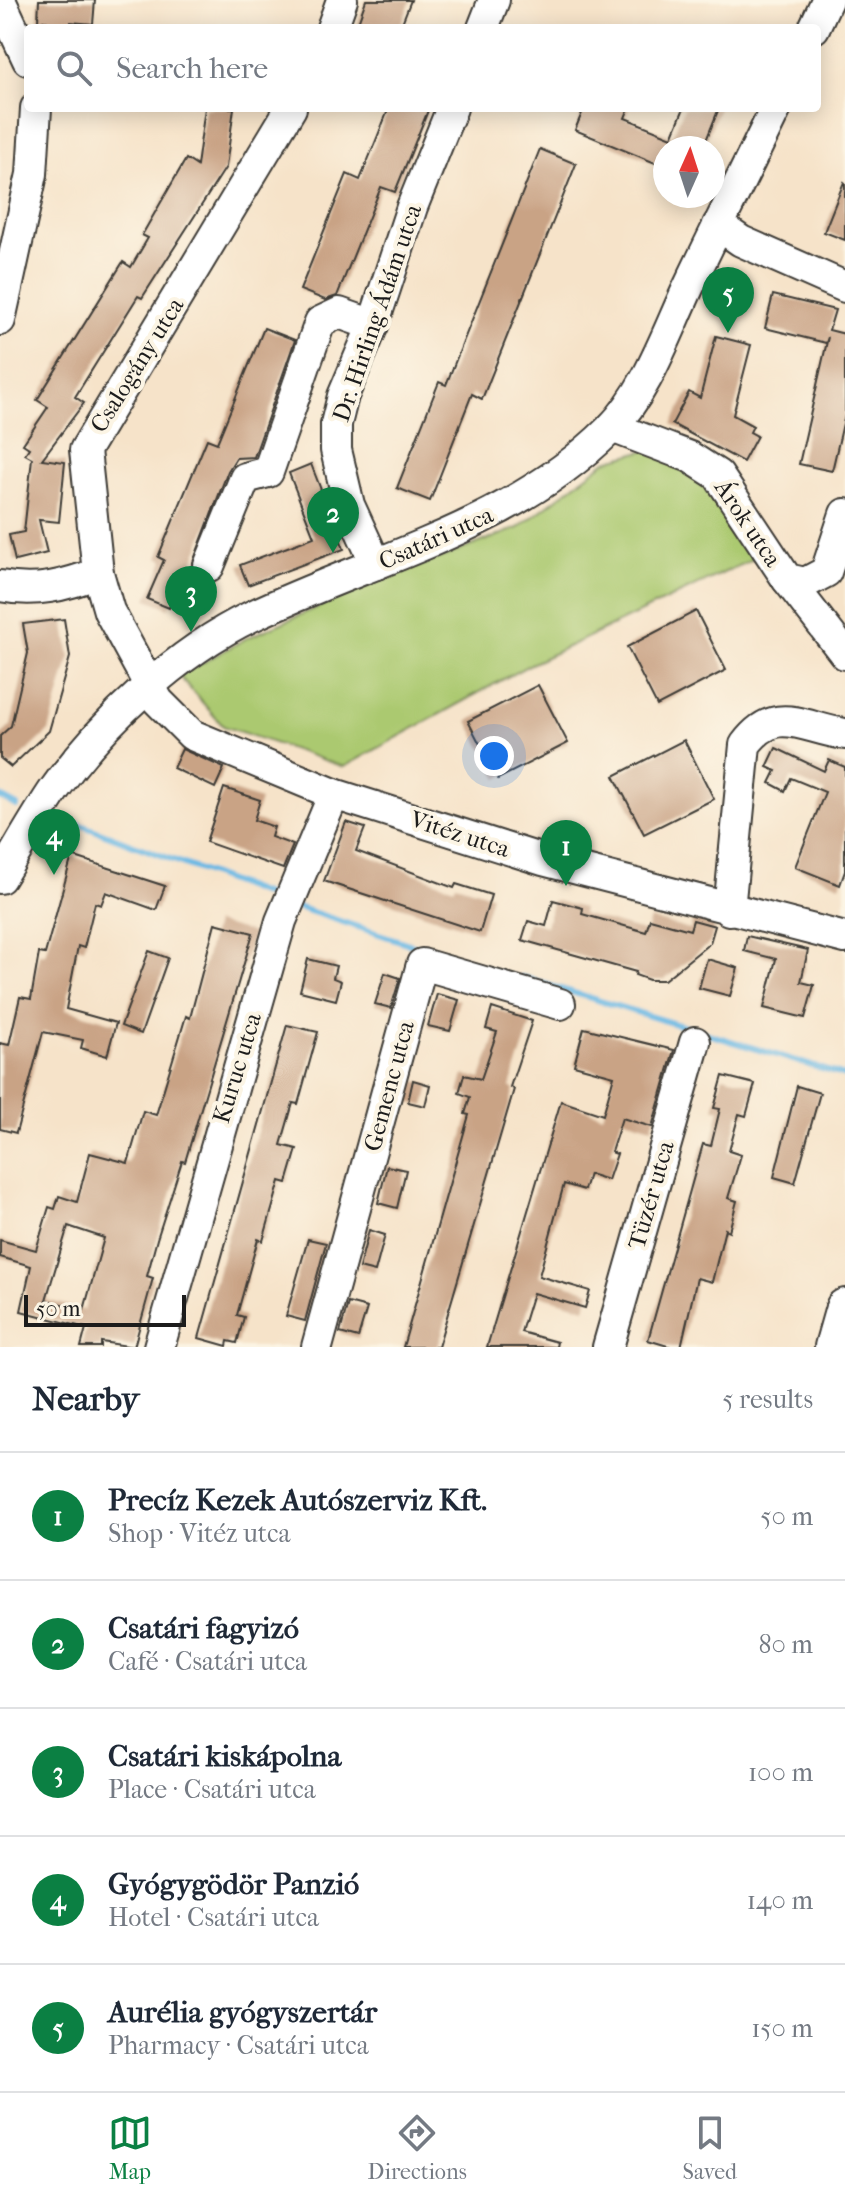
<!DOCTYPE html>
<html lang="en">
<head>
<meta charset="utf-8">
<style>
	body { margin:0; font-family:"IM FELL French Canon",serif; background:#f6f6f7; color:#1f2937 }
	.compass { position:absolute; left:653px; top:136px; width:72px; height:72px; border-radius:50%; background:#fff; box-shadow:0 4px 20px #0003; rotate:3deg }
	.scale { position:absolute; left:24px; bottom:20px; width:162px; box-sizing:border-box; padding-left:8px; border:4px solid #1c1c1c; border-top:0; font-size:22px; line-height:28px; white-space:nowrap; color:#1c1c1c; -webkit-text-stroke:6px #fcf5e5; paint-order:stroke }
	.you { position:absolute; left:494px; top:756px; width:28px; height:28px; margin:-20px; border:6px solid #fff; border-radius:50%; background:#1a73e8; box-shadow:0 0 0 12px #1a73e833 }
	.badge { display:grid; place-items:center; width:52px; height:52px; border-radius:50%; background:#0b8043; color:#fff; font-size:26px; font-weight:700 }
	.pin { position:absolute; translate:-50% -66px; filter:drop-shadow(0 2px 4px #0008) }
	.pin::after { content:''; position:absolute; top:42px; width:28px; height:24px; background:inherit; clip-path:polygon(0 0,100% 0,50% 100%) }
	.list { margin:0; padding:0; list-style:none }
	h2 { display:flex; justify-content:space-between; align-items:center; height:104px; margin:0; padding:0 32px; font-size:34px }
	h2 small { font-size:26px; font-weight:400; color:#747a83 }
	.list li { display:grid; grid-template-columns:52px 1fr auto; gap:24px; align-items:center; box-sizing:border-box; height:128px; padding:0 32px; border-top:2px solid #e0e1e3 }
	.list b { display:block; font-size:30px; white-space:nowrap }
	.list p { margin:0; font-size:26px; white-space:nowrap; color:#747a83 }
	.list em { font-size:26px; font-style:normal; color:#747a83 }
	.icon { flex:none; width:44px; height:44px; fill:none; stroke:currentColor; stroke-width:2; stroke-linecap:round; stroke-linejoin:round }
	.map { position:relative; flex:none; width:845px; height:1347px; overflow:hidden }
	.search { position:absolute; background:#fff; box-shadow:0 4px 20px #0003; left:24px; right:24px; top:24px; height:88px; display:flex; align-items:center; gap:20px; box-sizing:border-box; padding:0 28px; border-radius:8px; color:#747a83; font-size:30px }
	.sheet { height:744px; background:#fff }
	nav { display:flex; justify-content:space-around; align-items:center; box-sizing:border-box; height:112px; border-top:2px solid #e0e1e3; background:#fff; font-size:22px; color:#747a83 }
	nav a { display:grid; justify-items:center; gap:4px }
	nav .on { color:#0b8043 }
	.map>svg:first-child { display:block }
</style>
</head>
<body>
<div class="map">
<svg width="845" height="1347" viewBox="0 0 845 1347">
	<rect width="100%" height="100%" fill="#fcf5e5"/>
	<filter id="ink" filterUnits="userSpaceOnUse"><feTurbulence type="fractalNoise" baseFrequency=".0125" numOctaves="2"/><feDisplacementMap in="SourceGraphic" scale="16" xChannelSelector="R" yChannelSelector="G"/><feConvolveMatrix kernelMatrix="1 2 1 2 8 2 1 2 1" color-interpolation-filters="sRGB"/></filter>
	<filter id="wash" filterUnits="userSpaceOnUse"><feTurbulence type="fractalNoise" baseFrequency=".006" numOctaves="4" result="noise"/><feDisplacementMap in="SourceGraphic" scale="32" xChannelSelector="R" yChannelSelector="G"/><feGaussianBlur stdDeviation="1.8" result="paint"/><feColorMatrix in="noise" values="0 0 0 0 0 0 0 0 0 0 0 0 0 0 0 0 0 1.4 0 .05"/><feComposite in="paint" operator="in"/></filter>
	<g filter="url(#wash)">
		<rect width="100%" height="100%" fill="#f6e3c9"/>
		<path fill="#abc970" stroke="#647246" stroke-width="2" d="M650 449 715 486 753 559 529 665 344 767 223 726 179 676 247 638 362 588 518 528 606 461Z"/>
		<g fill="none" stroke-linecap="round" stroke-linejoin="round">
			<g stroke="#69b8e4" stroke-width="6">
				<path d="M0 797 17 806"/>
				<path d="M73 822 279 900"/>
				<path d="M297 907 446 956"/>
				<path d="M522 977 845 1076"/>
			</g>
		</g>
		<g id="blocks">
			<g fill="#c9a385" fill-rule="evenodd">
				<path d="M39 0H95L93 24 71 22V28H45L46 21H38Z"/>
				<path d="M366 0H411L400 28H356Z"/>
				<path d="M205 108H234L226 167 142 298 138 296 75 397 84 403 42 459 65 462 59 522 39 520 47 553 15 561 9 535 24 532 32 458 25 454 29 448 23 444 48 407 37 400 123 262 131 267 148 238 142 235 186 159 197 166Z"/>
				<path d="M389 108H429L395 192 381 187 337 296 325 300 300 290 347 174 360 180Z"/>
				<path d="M584 108H629L625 118 672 137 684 108H719L703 148H665V167L575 130Z"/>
				<path d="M540 149 576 164 482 399 472 394 430 501 397 488 439 382 446 385Z"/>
				<path d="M844 182 845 183V240L824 232Z"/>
				<path d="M773 295 835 310 829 330 845 334V415L832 471 799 464 828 337 826 343 765 328Z"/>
				<path d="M264 328 295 340 254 457 236 458 228 471 190 570 186 568 169 608 147 599 164 560 158 557 207 439 217 443Z"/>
				<path d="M716 336 751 345 733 415 753 426 750 432 757 436 743 462 672 424 689 392 700 398Z"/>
				<path d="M311 464 344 549 248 585 240 565 314 537 289 473Z"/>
				<path d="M696 611 726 670 657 706 627 647Z"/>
				<path d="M64 619 70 657 49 731 11 767 0 758V736L11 726 28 653 23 624Z"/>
				<path d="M538 685 568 743 498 779 468 721Z"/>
				<path d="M684 740 714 799 644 834 614 776Z"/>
				<path d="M776 748 824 771 829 760 845 767V871L840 885 795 867 825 792 791 778 785 791 770 783 776 771 767 767Z"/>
				<path d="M182 749 224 768 215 788 173 768Z"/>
				<path d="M224 788 260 800 254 820 274 827 271 837 293 845 283 869 206 842Z"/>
				<path d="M346 822 365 828 356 851 454 888 456 884 491 895 480 932 324 881Z"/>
				<path d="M72 856 165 886 156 910 106 892 101 905 95 903 84 948 78 946 66 1009 116 1023 107 1056 81 1048 83 1040 43 1032 16 1133 0 1129V1043L9 1045 20 997 31 999 39 953 45 954Z"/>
				<path d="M553 900 583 908 582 914 646 932 650 919 690 930 693 920 715 926 710 943 664 980H649L635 975 636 972 522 940 528 921 546 926Z"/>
				<path d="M215 923 253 933 185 1162 182 1161 157 1239 147 1276 153 1278 134 1347 101 1342V1347H81L86 1328 21 1311 31 1266 0 1257V1240L36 1250 49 1207 55 1209 59 1196 77 1202 90 1153 128 1163 143 1111 156 1115 186 1016 190 1018ZM68 1226 104 1238 84 1310 46 1300Z"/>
				<path d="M747 936 808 950 801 982 814 985 805 1018 764 1008 776 959 744 951Z"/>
				<path d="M149 951 168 958 141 1034 121 1026Z"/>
				<path d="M308 959 336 966 333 978 341 981 336 1000 300 991Z"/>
				<path d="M707 959 738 968 730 996 699 988Z"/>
				<path d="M385 973 400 978 391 1008 375 1004Z"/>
				<path d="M437 994 459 1000 450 1031 428 1026Z"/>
				<path d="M492 1008 532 1021 510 1087 514 1089 438 1347H403L469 1115 465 1114 470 1097 459 1093 464 1075 481 1079 497 1032 486 1029Z"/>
				<path d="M287 1025 318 1032 298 1104 293 1103 281 1145 297 1149 287 1183 280 1181 263 1241 258 1239 237 1315 244 1317 237 1343 228 1341 227 1346 199 1338Z"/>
				<path d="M584 1028 674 1050 652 1127 622 1118 611 1152 617 1154 608 1180 589 1174 584 1190 564 1184 539 1276 590 1291 585 1308 533 1293 521 1332 557 1342 556 1347H487L561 1101 603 1115 614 1076 574 1065Z"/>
				<path d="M723 1076 755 1084 746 1116 739 1114 729 1151 741 1155 728 1198 737 1201 729 1231 725 1229 712 1282 697 1278 681 1347H671L648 1340 703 1144 711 1146 720 1109 714 1108Z"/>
				<path d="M413 1080 430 1085 425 1106 408 1102Z"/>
				<path d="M797 1086 820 1093 795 1183 774 1177Z"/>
				<path d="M387 1166 406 1170 397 1208 378 1203Z"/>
				<path d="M369 1230 385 1235 375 1272 359 1268Z"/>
				<path d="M308 1239 326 1243 305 1321 286 1316Z"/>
				<path d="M348 1303 367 1308 358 1338 340 1333Z"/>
			</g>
		</g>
	</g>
	<g filter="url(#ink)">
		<use href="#blocks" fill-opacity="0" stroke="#3d3a36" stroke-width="2"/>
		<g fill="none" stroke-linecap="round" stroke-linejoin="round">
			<g stroke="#3d3a36" stroke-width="34">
				<g id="minor">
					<path d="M0 0 28 60"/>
					<path d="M332 28 342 0"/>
					<path d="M483 28 494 0"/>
					<path d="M814 28 827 0"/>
					<path d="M291 108 85 450 98 573 109 611 158 701 192 735 334 794 543 860 845 938"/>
					<path d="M718 225 741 241 845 287"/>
					<path d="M0 320 32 174 36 108"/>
					<path d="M612 427 690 457 718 475 787 579 805 583 826 572 845 514"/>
					<path d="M376 564 349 505 336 450V424L343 396 373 325 412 207 452 108"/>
					<path d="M209 566 245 478 268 472 320 322 339 313 373 325"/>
					<path d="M787 579 845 654"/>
					<path d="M0 586C36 593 64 586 98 573"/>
					<path d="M0 878C18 849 35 818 54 790 102 722 177 652 252 616 374 558 511 527 609 430 647 392 666 335 688 288 717 227 747 168 776 108"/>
					<path d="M729 910 745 745C776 703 802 728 845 734"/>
					<path d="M159 1347 281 921 334 794"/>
					<path d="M317 1347 422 964 560 1004"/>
					<path d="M608 1347 695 1042"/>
				</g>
			</g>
			<g stroke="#3d3a36" stroke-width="42">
				<path id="major" d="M834 1347 845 1308"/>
			</g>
			<use href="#minor" stroke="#fff" stroke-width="30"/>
			<use href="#major" stroke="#fff" stroke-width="38"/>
		</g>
	</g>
	<g text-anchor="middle" stroke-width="8" stroke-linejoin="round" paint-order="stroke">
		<g font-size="24" fill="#1c1c1c" stroke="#fcf5e5">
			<text transform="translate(377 313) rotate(-71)" y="8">Dr. Hirling Ádám utca</text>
			<text transform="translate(137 365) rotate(-58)" y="8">Csalogány utca</text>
			<text transform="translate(748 523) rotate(56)" y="8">Árok utca</text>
			<text transform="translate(436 538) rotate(-24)" y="8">Csatári utca</text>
			<text transform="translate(460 834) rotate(18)" y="8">Vitéz utca</text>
			<text transform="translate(237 1068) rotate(-73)" y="8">Kuruc utca</text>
			<text transform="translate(389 1086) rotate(-75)" y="8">Gemenc utca</text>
			<text transform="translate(651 1195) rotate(-74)" y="8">Tüzér utca</text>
		</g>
	</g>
</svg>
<svg class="compass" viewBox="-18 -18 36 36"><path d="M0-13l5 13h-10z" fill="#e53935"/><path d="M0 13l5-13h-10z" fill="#747a83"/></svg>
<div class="scale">50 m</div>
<div class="you"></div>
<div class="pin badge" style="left:566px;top:886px">1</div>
<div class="pin badge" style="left:333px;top:553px">2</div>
<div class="pin badge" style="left:191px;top:632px">3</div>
<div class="pin badge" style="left:54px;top:875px">4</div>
<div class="pin badge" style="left:728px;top:333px">5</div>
<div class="search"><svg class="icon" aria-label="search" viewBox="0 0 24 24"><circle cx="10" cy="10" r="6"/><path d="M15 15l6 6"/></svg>Search here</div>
</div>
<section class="sheet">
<h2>Nearby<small>5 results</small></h2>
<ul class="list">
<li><span class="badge">1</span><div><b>Precíz Kezek Autószerviz Kft.</b><p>Shop · Vitéz utca</p></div><em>50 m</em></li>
<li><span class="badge">2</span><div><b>Csatári fagyizó</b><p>Café · Csatári utca</p></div><em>80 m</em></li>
<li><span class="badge">3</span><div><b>Csatári kiskápolna</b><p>Place · Csatári utca</p></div><em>100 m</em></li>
<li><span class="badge">4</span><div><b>Gyógygödör Panzió</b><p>Hotel · Csatári utca</p></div><em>140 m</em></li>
<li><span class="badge">5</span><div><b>Aurélia gyógyszertár</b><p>Pharmacy · Csatári utca</p></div><em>150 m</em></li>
</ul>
</section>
<nav>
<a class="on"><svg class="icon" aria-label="map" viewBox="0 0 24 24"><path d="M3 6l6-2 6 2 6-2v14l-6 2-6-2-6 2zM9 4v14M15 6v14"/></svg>Map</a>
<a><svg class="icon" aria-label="directions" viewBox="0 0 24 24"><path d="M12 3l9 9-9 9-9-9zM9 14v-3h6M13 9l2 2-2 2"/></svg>Directions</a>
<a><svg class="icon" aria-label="saved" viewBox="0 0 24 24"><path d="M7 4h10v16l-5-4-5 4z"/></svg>Saved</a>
</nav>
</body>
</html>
